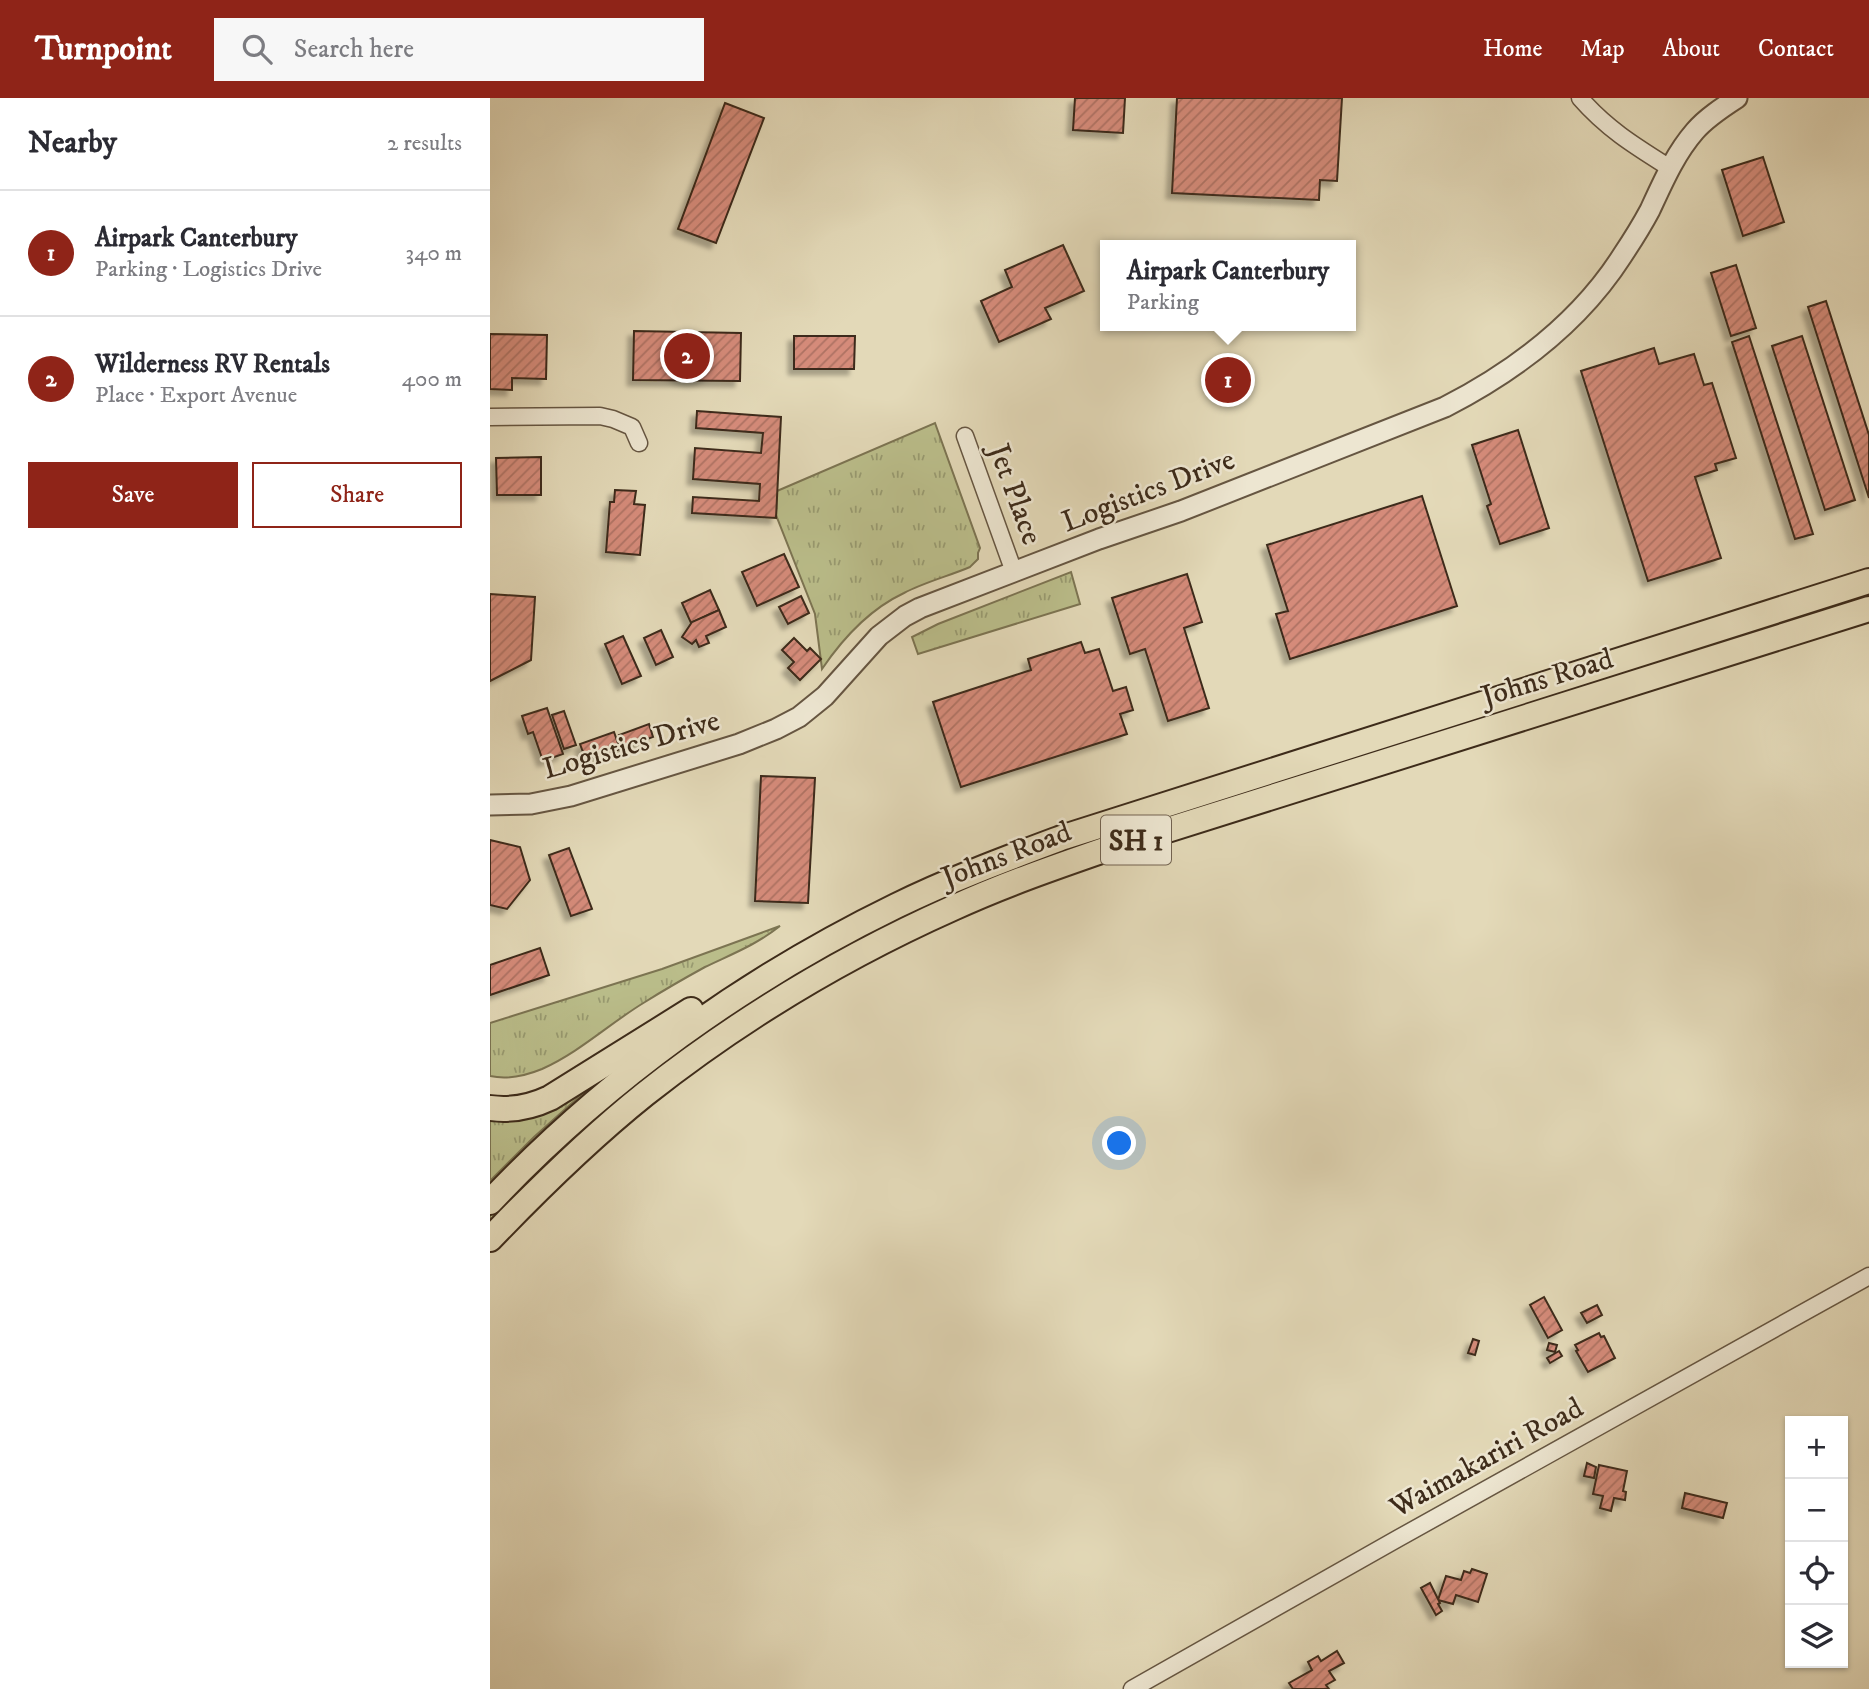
<!DOCTYPE html>
<html lang="en">
<head>
<meta charset="utf-8">
<style>
	body { margin:0; font-family:"IM FELL DW Pica",serif; background:#f7f7f7; color:#2b2b33 }
	.controls { position:absolute; right:21px; bottom:21px; display:grid; overflow:hidden; border-radius:0px; box-shadow:0 2px 5px #0004 }
	.controls button { width:63px; height:63px; display:grid; place-items:center; padding:0; border:0; border-bottom:2px solid #e1e1e2; background:#fff; color:#2b2b33; font:35px sans-serif }
	.you { position:absolute; left:630px; top:1046px; width:24px; height:24px; margin:-18px; border:5px solid #fff; border-radius:50%; background:#1a73e8; box-shadow:0 0 0 10px #1a73e833 }
	.badge { display:grid; place-items:center; width:46px; height:46px; border-radius:50%; background:#8f2418; color:#fff; font-size:23px; font-weight:700 }
	.pin { position:absolute; translate:-50% -50%; border:4px solid #fff; box-shadow:0 2px 7px #0006 }
	.popup { position:absolute; left:610px; top:142px; width:256px; height:91px; box-sizing:border-box; display:grid; place-content:center; border-radius:0px; background:#fff; filter:drop-shadow(0 2px 5px #0005); font-size:23px; white-space:nowrap; color:#7c7c81 }
	.popup b { font-size:26px; color:#2b2b33 }
	.popup::after { content:''; position:absolute; left:50%; top:100%; margin-left:-14px; border:14px solid transparent; border-top-color:#fff }
	.list { margin:0; padding:0; list-style:none }
	h2 { display:flex; justify-content:space-between; align-items:center; height:91px; margin:0; padding:0 28px; font-size:30px }
	h2 small { font-size:23px; font-weight:400; color:#7c7c81 }
	.list li { display:grid; grid-template-columns:46px 1fr auto; gap:21px; align-items:center; box-sizing:border-box; height:126px; padding:0 28px; border-top:2px solid #e1e1e2 }
	.list b { display:block; font-size:26px; white-space:nowrap }
	.list p { margin:0; font-size:23px; white-space:nowrap; color:#7c7c81 }
	.list em { font-size:23px; font-style:normal; color:#7c7c81 }
	.actions { display:flex; gap:14px; padding:21px 28px }
	.actions a { flex:1; padding:16px 0; border:2px solid #8f2418; border-radius:0px; text-align:center; font-size:24px; color:#8f2418 }
	.actions .main { background:#8f2418; color:#fff }
	.icon { flex:none; width:38px; height:38px; fill:none; stroke:currentColor; stroke-width:2; stroke-linecap:round; stroke-linejoin:round }
	.map { position:relative; flex:none; width:1379px; height:1591px; overflow:hidden }
	header { display:flex; align-items:center; gap:42px; box-sizing:border-box; height:98px; padding:0 35px; background:#8f2418; color:#fff }
	header strong { font-size:33px }
	nav { display:flex; gap:38px; margin-inline-start:auto; font-size:24px }
	.search { width:490px; height:63px; background:#f7f7f7; display:flex; align-items:center; gap:18px; box-sizing:border-box; padding:0 24px; border-radius:0px; color:#7c7c81; font-size:26px }
	main { display:flex }
	aside { flex:1; background:#fff }
	.map>svg:first-child { display:block }
</style>
</head>
<body>
<header>
<strong>Turnpoint</strong>
<div class="search"><svg class="icon" aria-label="search" viewBox="0 0 24 24"><circle cx="10" cy="10" r="6"/><path d="M15 15l6 6"/></svg>Search here</div>
<nav><a>Home</a><a>Map</a><a>About</a><a>Contact</a></nav>
</header>
<main>
<aside>
<h2>Nearby<small>2 results</small></h2>
<ul class="list">
<li><span class="badge">1</span><div><b>Airpark Canterbury</b><p>Parking · Logistics Drive</p></div><em>340 m</em></li>
<li><span class="badge">2</span><div><b>Wilderness RV Rentals</b><p>Place · Export Avenue</p></div><em>400 m</em></li>
</ul>
<div class="actions"><a class="main">Save</a><a>Share</a></div>
</aside>
<div class="map">
<svg width="1379" height="1591" viewBox="0 0 1379 1591">
	<defs>
		<pattern id="grass-tufts" width="24" height="20" patternUnits="userSpaceOnUse" patternTransform="scale(1.75)"><rect width="24" height="20" fill="#babd8a"/><path d="M3 7l-1-3M5 7V3M7 7l1-3M15 17l-1-3M17 17v-4M19 17l1-3" fill="none" stroke="#989a70"/></pattern>
		<pattern id="garden-dots" width="8" height="8" patternUnits="userSpaceOnUse" patternTransform="scale(1.75)"><rect width="8" height="8" fill="#babd8a"/><path d="M2 2h.1M6 6h.1" fill="none" stroke="#989a70" stroke-width="1.8" stroke-linecap="round"/></pattern>
		<pattern id="building-hatch" width="6" height="6" patternUnits="userSpaceOnUse" patternTransform="scale(1.75)"><rect width="6" height="6" fill="#d58b7a"/><path d="M-1 1l2-2M0 6l6-6M5 7l2-2" fill="none" stroke="#ae7263"/></pattern>
		<filter id="shadow"><feDropShadow dx="-5.5" dy="5.5" stdDeviation="2" flood-color="#0004"/></filter>
	</defs>
	<rect width="100%" height="100%" fill="#e3d9b8"/>
	<filter id="stains"><feTurbulence type="fractalNoise" baseFrequency=".00286" numOctaves="4"/><feColorMatrix values="0 0 0 0 .2 0 0 0 0 .09 0 0 0 0 .02 0 0 0 .5 -.17"/></filter>
	<radialGradient id="worn" r=".72"><stop offset=".6" stop-color="#630" stop-opacity="0"/><stop offset="1" stop-color="#630" stop-opacity=".3"/></radialGradient>
	<g fill="url(#grass-tufts)" stroke="#7c7452" stroke-width="2">
		<path d="M445 325 490 450 488 455V461L480 469C459 478 435 484 414 495 380 511 353 540 332 571L325 516 286 417 287 393Z"/>
		<path d="M581 474 590 506 428 556 422 539 448 526Z"/>
		<path d="M290 828C266 847 242 856 215 869 195 880 174 892 155 904 120 925 90 954 52 971 35 978 18 982 0 978V925L172 871Z"/>
		<path d="M100 989 44 1039 0 1083V1020Z"/>
	</g>
	<path fill="url(#garden-dots)" stroke="#7c7452" stroke-width="2" d="M1379 493V499L619 740 378 839 0 1127V1117C98 1019 206 930 326 861 397 820 473 790 548 758Z"/>
	<g fill="url(#building-hatch)" stroke="#3d2b1a" stroke-width="2" filter="url(#shadow)">
		<path d="M585 0H635L633 35 583 32Z"/>
		<path d="M687 0H852L847 83 830 82 829 102 682 95Z"/>
		<path d="M235 5 274 20 226 145 188 131Z"/>
		<path d="M1273 59 1294 124 1253 138 1232 72Z"/>
		<path d="M573 147 594 193 555 210 561 221 509 244 491 203 522 189 515 172Z"/>
		<path d="M1246 167 1266 230 1241 238 1221 175Z"/>
		<path d="M1336 203 1379 337V400L1318 209Z"/>
		<path d="M144 233 251 235 250 283 143 282Z"/>
		<path d="M0 236 57 237 56 281 22 280V292L0 291Z"/>
		<path d="M304 238H365L364 271H304Z"/>
		<path d="M1259 238 1323 436 1305 441 1242 244Z"/>
		<path d="M1312 238 1365 402 1335 412 1282 248Z"/>
		<path d="M1164 250 1169 266 1204 256 1214 287 1222 285 1246 360 1225 366 1227 372 1205 379 1231 460 1158 483 1091 273Z"/>
		<path d="M207 313 291 319 286 420 202 415 203 399 269 403 270 386 203 381 205 350 271 355 273 335 206 330Z"/>
		<path d="M1028 332 1059 430 1010 446 997 408 1001 406 982 347Z"/>
		<path d="M51 359V397H7L6 360Z"/>
		<path d="M125 392 146 393 144 406 155 407 150 457 116 454 120 404H124Z"/>
		<path d="M932 398 967 508 800 561 786 516 798 513 777 447Z"/>
		<path d="M294 456 309 489 267 508 252 474Z"/>
		<path d="M697 476 712 524 694 530 719 610 678 623 655 551 640 556 622 500Z"/>
		<path d="M220 492 229 512 201 525 192 505Z"/>
		<path d="M0 496 45 499 41 562 0 583Z"/>
		<path d="M311 498 319 515 298 526 289 509Z"/>
		<path d="M229 512 236 529 216 538 219 545 209 549 206 542 202 546 192 539 202 524Z"/>
		<path d="M171 532 183 559 166 567 154 540Z"/>
		<path d="M133 538 151 578 132 586 115 546Z"/>
		<path d="M304 540 317 553 320 550 331 561 310 582 298 570 304 564 292 552Z"/>
		<path d="M591 544 595 555 609 551 623 593 636 589 643 612 630 616 637 636 471 689 443 604 541 572 538 561Z"/>
		<path d="M57 610 73 656 53 663 43 634 38 636 32 618Z"/>
		<path d="M74 613 86 647 74 651 62 617Z"/>
		<path d="M159 626 163 639 133 650 129 637Z"/>
		<path d="M124 634 130 651 96 662 90 646Z"/>
		<path d="M271 678 325 680 318 805 265 803Z"/>
		<path d="M0 742 30 749 40 782 17 811 0 807Z"/>
		<path d="M79 750 102 811 81 818 59 757Z"/>
		<path d="M50 850 59 877 0 897V867Z"/>
		<path d="M1054 1199 1072 1232 1058 1240 1040 1207Z"/>
		<path d="M1107 1207 1112 1217 1097 1225 1091 1215Z"/>
		<path d="M1109 1235 1111 1239 1114 1238 1125 1260 1098 1274 1086 1253 1088 1252 1085 1247Z"/>
		<path d="M983 1241 989 1243 985 1257 978 1255Z"/>
		<path d="M1059 1245 1067 1247 1065 1254 1057 1252Z"/>
		<path d="M1069 1253 1072 1258 1060 1265 1057 1260Z"/>
		<path d="M1097 1365 1106 1369 1104 1380 1094 1378Z"/>
		<path d="M1109 1367 1137 1373 1133 1393 1136 1394 1135 1402 1124 1400 1121 1413 1110 1410 1113 1398 1103 1396Z"/>
		<path d="M1195 1395 1237 1405 1233 1420 1192 1410Z"/>
		<path d="M982 1471 997 1476 988 1504 966 1497 963 1506 948 1502 956 1478 971 1482 974 1473 980 1475Z"/>
		<path d="M940 1485 950 1505 948 1506 952 1513 946 1517 931 1490Z"/>
		<path d="M847 1553 854 1565 839 1573 845 1582 836 1587 839 1591H803L799 1585 822 1572 818 1564 828 1558 831 1563Z"/>
	</g>
	<g fill="none" stroke-linecap="round" stroke-linejoin="round">
		<g stroke="#665642" stroke-width="19">
			<g id="minor">
				<path d="M1090 0C1117 31 1145 48 1180 70"/>
				<path d="M0 319 110 318 123 321 142 329 149 345"/>
				<path d="M475 338 524 474"/>
				<path d="M642 1591 907 1441 1379 1178"/>
			</g>
		</g>
		<g stroke="#665642" stroke-width="23">
			<path id="tertiary" d="M0 707 41 706 81 698 249 646 286 631 309 619 335 598 389 538 415 518 430 510 609 441 691 413 955 309C1025 273 1089 225 1132 158 1142 143 1152 127 1160 112 1173 84 1185 56 1205 33 1216 20 1233 9 1247 0"/>
		</g>
		<g stroke="#3d2b1a" stroke-width="28">
			<g id="trunk">
				<path d="M0 1010C22 1013 41 1009 60 1000L201 912"/>
				<path d="M0 1104C115 982 256 881 406 808 461 781 518 760 574 739L1379 483"/>
				<path d="M0 1141C49 1090 100 1040 155 996 250 921 353 859 463 810 513 787 565 769 617 751L1379 511"/>
			</g>
		</g>
		<use href="#minor" stroke="#ede6d1" stroke-width="16"/>
		<use href="#tertiary" stroke="#ede6d1" stroke-width="19"/>
		<use href="#trunk" stroke="#e3d9b8" stroke-width="24"/>
	</g>
	<g text-anchor="middle" stroke-width="5" stroke-linejoin="round" paint-order="stroke">
		<rect fill="#ede6d1" stroke="#726351" stroke-width="2" x="611" y="717.5" width="70" height="49" rx="5"/>
		<g font-size="28" font-weight="bold" fill="#3d2b1a">
			<text x="646" y="752">SH 1</text>
		</g>
		<g font-size="30" fill="#3d2b1a" stroke="#ede6d1">
			<text transform="translate(658 392) rotate(-21)" y="10">Logistics Drive</text>
			<text transform="translate(526 396) rotate(70)" y="10">Jet Place</text>
			<text transform="translate(1057 579) rotate(-17)" y="10">Johns Road</text>
			<text transform="translate(141 646) rotate(-16)" y="10">Logistics Drive</text>
			<text transform="translate(516 756) rotate(-21)" y="10">Johns Road</text>
			<text transform="translate(996 1359) rotate(-29)" y="10">Waimakariri Road</text>
		</g>
	</g>
	<rect width="100%" height="100%" filter="url(#stains)"/>
	<rect width="100%" height="100%" fill="url(#worn)"/>
</svg>
<div class="controls">
<button>+</button>
<button>−</button>
<button><svg class="icon" aria-label="locate" viewBox="0 0 24 24"><circle cx="12" cy="12" r="6"/><path d="M12 2v4M12 18v4M2 12h4M18 12h4"/></svg></button>
<button><svg class="icon" aria-label="layers" viewBox="0 0 24 24"><path d="M12 4l9 5-9 5-9-5zM3 14l9 5 9-5"/></svg></button>
</div>
<div class="you"></div>
<div class="pin badge" style="left:738px;top:282px">1</div>
<div class="popup"><b>Airpark Canterbury</b>Parking</div>
<div class="pin badge" style="left:197px;top:258px">2</div>
</div>
</main>
</body>
</html>
